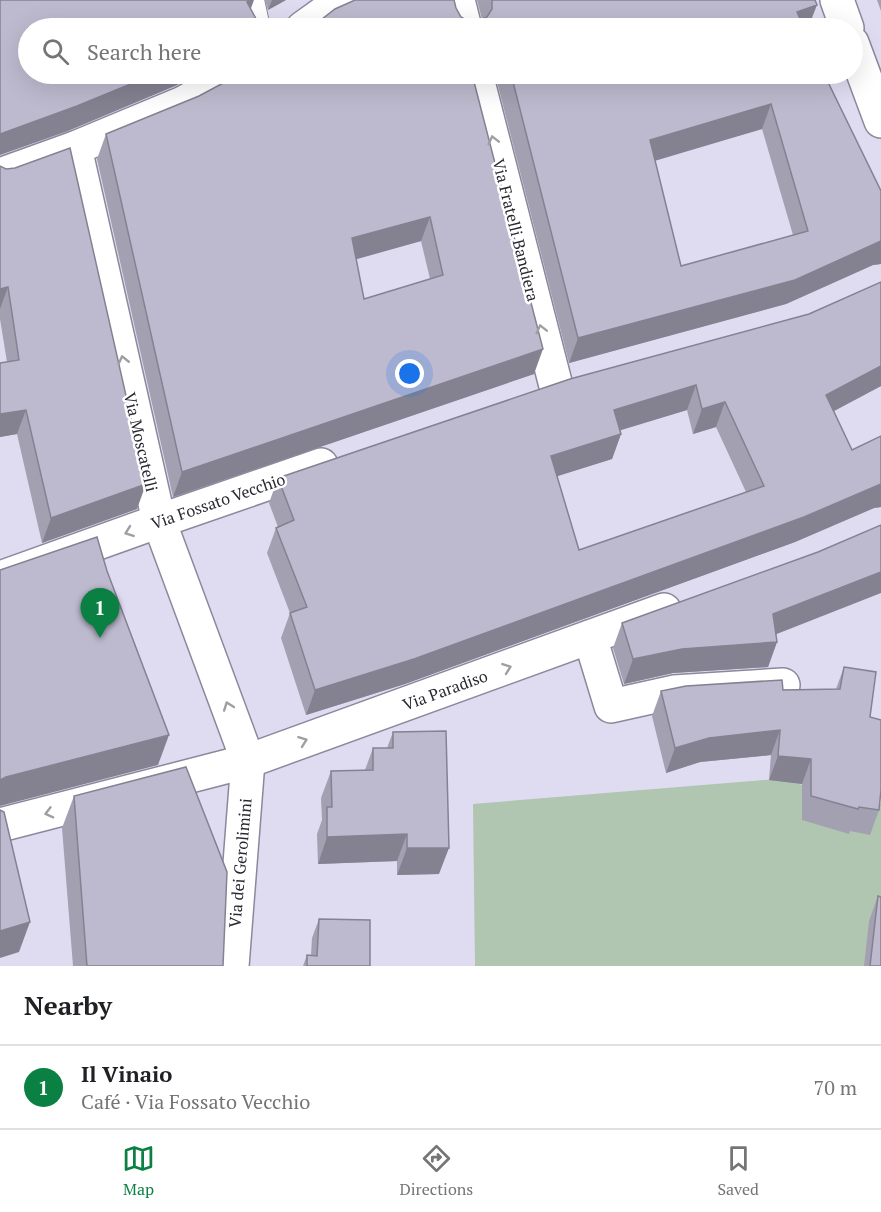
<!DOCTYPE html>
<html lang="en">
<head>
<meta charset="utf-8">
<style>
	body { margin:0; font-family:"PT Serif",serif; background:#f6f6f6; color:#202124 }
	.you { position:absolute; left:410px; top:374px; width:21px; height:21px; margin:-15px; border:4px solid #fff; border-radius:50%; background:#1a73e8; box-shadow:0 0 0 9px #1a73e833 }
	.badge { display:grid; place-items:center; width:39px; height:39px; border-radius:50%; background:#0b8043; color:#fff; font-size:20px; font-weight:700 }
	.pin { position:absolute; translate:-50% -50px; filter:drop-shadow(0 2px 3px #0008) }
	.pin::after { content:''; position:absolute; top:32px; width:21px; height:18px; background:inherit; clip-path:polygon(0 0,100% 0,50% 100%) }
	.list { margin:0; padding:0; list-style:none }
	h2 { display:flex; justify-content:space-between; align-items:center; height:78px; margin:0; padding:0 24px; font-size:26px }
	h2 small { font-size:20px; font-weight:400; color:#757577 }
	.list li { display:grid; grid-template-columns:39px 1fr auto; gap:18px; align-items:center; box-sizing:border-box; height:84px; padding:0 24px; border-top:2px solid #e0e0e0 }
	.list b { display:block; font-size:22px; white-space:nowrap }
	.list p { margin:0; font-size:20px; white-space:nowrap; color:#757577 }
	.list em { font-size:20px; font-style:normal; color:#757577 }
	.icon { flex:none; width:33px; height:33px; fill:none; stroke:currentColor; stroke-width:2; stroke-linecap:round; stroke-linejoin:round }
	.map { position:relative; flex:none; width:881px; height:966px; overflow:hidden }
	.search { position:absolute; background:#fff; box-shadow:0 6px 24px #0002; left:18px; right:18px; top:18px; height:66px; display:flex; align-items:center; gap:15px; box-sizing:border-box; padding:0 21px; border-radius:33px; color:#757577; font-size:22px }
	.sheet { height:162px; background:#fff }
	nav { display:flex; justify-content:space-around; align-items:center; box-sizing:border-box; height:84px; border-top:2px solid #e0e0e0; background:#fff; font-size:16px; color:#757577 }
	nav a { display:grid; justify-items:center; gap:3px }
	nav .on { color:#0b8043 }
	.map>svg:first-child { display:block }
</style>
</head>
<body>
<div class="map">
<svg width="881" height="966" viewBox="0 0 881 966">
	<rect width="100%" height="100%" fill="#dfdbf1"/>
	<path fill="#b0c6b0" d="M777 779 881 803V934L871 966H475L473 804Z"/>
	<g fill="none" stroke-linecap="round" stroke-linejoin="round">
		<g stroke="#8c889c" stroke-width="22">
			<path id="service" d="M254 0 260 28"/>
		</g>
		<g stroke="#8c889c" stroke-width="36">
			<g id="minor">
				<path d="M458 0 465 28"/>
				<path d="M837 0 847 28"/>
				<path d="M303 28 342 0"/>
				<path d="M852 43 881 121"/>
				<path d="M476 74 556 386"/>
				<path d="M75 148 159 521 248 761 232 966"/>
				<path d="M0 175 75 148 183 103 236 74"/>
				<path d="M0 578 159 521 321 465"/>
				<path d="M590 637 611 706 674 692 783 685"/>
				<path d="M0 825 248 761 664 610"/>
			</g>
		</g>
		<use href="#service" stroke="#fff" stroke-width="20"/>
		<use href="#minor" stroke="#fff" stroke-width="33"/>
	</g>
	<g fill="#a3a0b2" fill-rule="evenodd">
		<path d="M265 0H286L268 10Z"/>
		<path d="M477 0H815L808 28H295L456 8 461 17 468 21H478L482 19Z"/>
		<path d="M877 0H881V11Z"/>
		<path d="M472 74 534 374 173 497 97 159 106 134 199 96ZM421 241 430 279 364 299 356 259Z"/>
		<path d="M495 74H824L881 191V264L873 265 786 304 569 363ZM762 129 793 235 681 266 655 160Z"/>
		<path d="M0 166 137 509 42 543 17 434 0 437V363L7 362 0 319Z"/>
		<path d="M881 282V386L834 411 852 450 881 436V507L874 508 795 542 405 684 306 715 281 638 290 613 267 553 276 528 278 527 269 503 278 478 809 314ZM687 410 693 434 716 427 746 492 579 550 557 476 612 459 621 434 620 430Z"/>
		<path d="M818 552 776 634 777 642 768 667 673 673 624 684 613 648 622 623Z"/>
		<path d="M844 667 870 717 881 720V796H880L879 810 870 835 850 831 849 834 802 820V784L769 780 771 755 700 762 666 773 652 716 661 691 836 689Z"/>
		<path d="M393 732 439 874 397 875V861L318 864 317 834 322 820 321 798 331 771 365 770 373 748H387Z"/>
		<path d="M74 796 223 966H73L62 828Z"/>
		<path d="M878 896 881 966H864L869 921Z"/>
		<path d="M319 919 370 966H303L307 955H311L312 938Z"/>
	</g>
	<g fill="#848291">
		<path d="M250 0H254L246 22 247 2Z"/>
		<path d="M272 0H286L268 10Z"/>
		<path d="M817 5 808 28H791L797 12Z"/>
		<path d="M155 74H198L175 86 68 131 0 155V134L3 133Z"/>
		<path d="M771 104 762 129 641 165 650 140Z"/>
		<path d="M430 217 421 241 343 263 352 238Z"/>
		<path d="M881 241V264L873 265 786 304 569 363 578 338Z"/>
		<path d="M8 287 0 309V289Z"/>
		<path d="M543 349 534 374 173 497 182 472Z"/>
		<path d="M881 366V386L817 420 826 395Z"/>
		<path d="M696 385 687 410 605 435 614 410Z"/>
		<path d="M725 402 716 427 693 434 702 409Z"/>
		<path d="M26 410 17 434 0 437V414Z"/>
		<path d="M621 434 612 459 542 481 551 456Z"/>
		<path d="M146 484 137 509 42 543 51 518Z"/>
		<path d="M881 484V507L874 508 795 542 405 684 306 715 315 690Z"/>
		<path d="M881 572V593L764 639 773 614Z"/>
		<path d="M777 642 768 667 673 673 624 684 633 659 682 649Z"/>
		<path d="M780 730 771 755 700 762 666 773 675 748 709 738Z"/>
		<path d="M169 735 158 765 0 806V780L6 777Z"/>
		<path d="M778 756 811 759 802 784 769 780Z"/>
		<path d="M407 834 397 861 318 864 327 837Z"/>
		<path d="M407 848H449L439 874 397 875Z"/>
		<path d="M30 922 19 952 0 958V931Z"/>
	</g>
	<g fill="#bdbacf" stroke="#848291" stroke-width="1.5" fill-rule="evenodd">
		<path d="M0 0H250L247 2 261 28H28V74H155L77 106 3 133 0 134Z"/>
		<path d="M355 0H454L456 8 461 17 468 21H478L487 17 492 9V0H815L817 5 797 12 804 28H295L310 21 322 19 335 9Z"/>
		<path d="M240 74H472L543 349 182 472 106 134 199 96ZM430 217 443 275 364 299 352 238Z"/>
		<path d="M511 74H824L881 191V241L795 280 578 338ZM771 104 808 231 681 266 650 140Z"/>
		<path d="M70 148 146 484 51 518 26 410 0 414V363L19 360 8 287 0 289V166L6 169 15 168Z"/>
		<path d="M881 282V366L826 395 852 450 881 436V484L804 517 414 659 315 690 290 613 307 607 276 528 294 520 278 478 570 379 809 314ZM696 385 702 409 725 402 764 486 579 550 551 456 621 434 614 410Z"/>
		<path d="M881 525V572L773 614 777 642 682 649 633 659 622 623 818 552Z"/>
		<path d="M97 537 107 571 169 735 6 777 0 780V570Z"/>
		<path d="M844 667 876 672 870 717 881 720V790L879 810 859 807 858 809 811 796V759L778 756 780 730 709 738 675 748 661 691 686 686 782 680 783 690 840 689Z"/>
		<path d="M446 731 449 848H407V834L327 837V807H332L331 771 373 770V748H393V732Z"/>
		<path d="M186 767 227 872 223 966H87L74 796Z"/>
		<path d="M0 810 4 812 30 922 0 931Z"/>
		<path d="M878 896 881 897V966H870Z"/>
		<path d="M319 919 370 920V966H307V955L317 956Z"/>
	</g>
	<defs><path id="oneway-chevron" d="M-2-3.5L2.5 0L-2 3.5" fill="none" stroke-width="1.6" stroke-linecap="round" stroke-linejoin="round" transform="scale(1.5)"/></defs>
	<g stroke="#9f9ea2">
		<use href="#oneway-chevron" transform="translate(493 140) rotate(-104)"/>
		<use href="#oneway-chevron" transform="translate(541 329) rotate(-104)"/>
		<use href="#oneway-chevron" transform="translate(123 360) rotate(-103)"/>
		<use href="#oneway-chevron" transform="translate(129 532) rotate(160)"/>
		<use href="#oneway-chevron" transform="translate(507 668) rotate(-20)"/>
		<use href="#oneway-chevron" transform="translate(228 706) rotate(-110)"/>
		<use href="#oneway-chevron" transform="translate(303 741) rotate(-20)"/>
		<use href="#oneway-chevron" transform="translate(49 813) rotate(165)"/>
	</g>
	<g text-anchor="middle" stroke-width="5" stroke-linejoin="round" paint-order="stroke">
		<g font-size="16" fill="#292830" stroke="#fff">
			<text transform="translate(516 230) rotate(76)" y="6">Via Fratelli Bandiera</text>
			<text transform="translate(141 442) rotate(77)" y="6">Via Moscatelli</text>
			<text transform="translate(218 501) rotate(-19)" y="6">Via Fossato Vecchio</text>
			<text transform="translate(445 690) rotate(-20)" y="6">Via Paradiso</text>
			<text transform="translate(240 863) rotate(-85)" y="6">Via dei Gerolimini</text>
		</g>
	</g>
</svg>
<div class="you"></div>
<div class="pin badge" style="left:100px;top:638px">1</div>
<div class="search"><svg class="icon" aria-label="search" viewBox="0 0 24 24"><circle cx="10" cy="10" r="6"/><path d="M15 15l6 6"/></svg>Search here</div>
</div>
<section class="sheet">
<h2>Nearby<small></small></h2>
<ul class="list">
<li><span class="badge">1</span><div><b>Il Vinaio</b><p>Café · Via Fossato Vecchio</p></div><em>70 m</em></li>
</ul>
</section>
<nav>
<a class="on"><svg class="icon" aria-label="map" viewBox="0 0 24 24"><path d="M3 6l6-2 6 2 6-2v14l-6 2-6-2-6 2zM9 4v14M15 6v14"/></svg>Map</a>
<a><svg class="icon" aria-label="directions" viewBox="0 0 24 24"><path d="M12 3l9 9-9 9-9-9zM9 14v-3h6M13 9l2 2-2 2"/></svg>Directions</a>
<a><svg class="icon" aria-label="saved" viewBox="0 0 24 24"><path d="M7 4h10v16l-5-4-5 4z"/></svg>Saved</a>
</nav>
</body>
</html>
